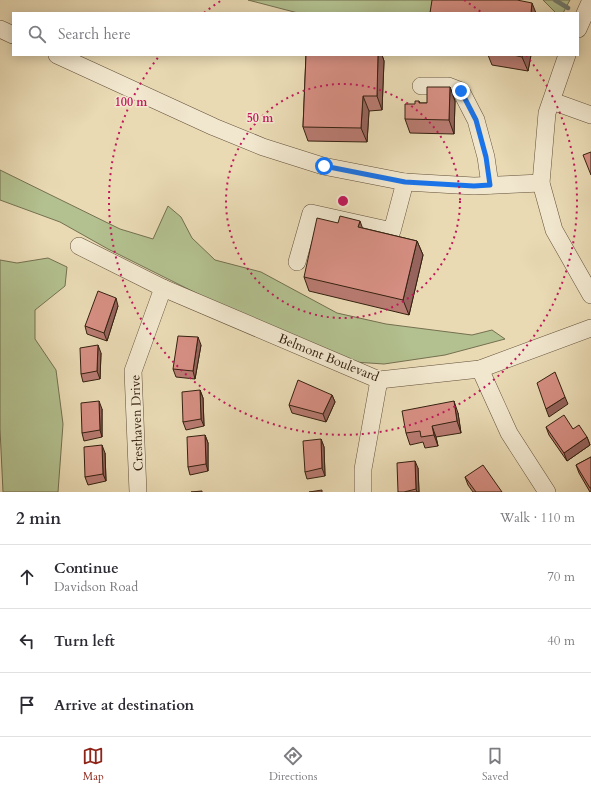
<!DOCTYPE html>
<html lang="en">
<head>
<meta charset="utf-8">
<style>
	body { margin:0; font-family:Cardo,serif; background:#f2f2f3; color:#2b2b33 }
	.stop { position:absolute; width:12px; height:12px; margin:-9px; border:3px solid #1a73e8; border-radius:50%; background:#fff }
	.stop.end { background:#1a73e8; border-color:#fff; box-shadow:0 1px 4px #0008 }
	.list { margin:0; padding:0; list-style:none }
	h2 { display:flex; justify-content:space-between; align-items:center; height:52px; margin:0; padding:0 16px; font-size:17px }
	h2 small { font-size:13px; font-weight:400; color:#7c7c81 }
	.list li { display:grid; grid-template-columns:26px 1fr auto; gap:12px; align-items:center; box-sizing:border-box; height:64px; padding:0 16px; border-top:1px solid #e1e1e2 }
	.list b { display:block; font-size:15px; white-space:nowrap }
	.list p { margin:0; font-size:13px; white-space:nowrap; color:#7c7c81 }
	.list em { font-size:13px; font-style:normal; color:#7c7c81 }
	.icon { flex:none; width:22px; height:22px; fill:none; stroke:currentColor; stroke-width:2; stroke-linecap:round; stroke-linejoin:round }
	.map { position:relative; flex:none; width:591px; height:492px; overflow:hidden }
	.search { position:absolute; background:#fff; box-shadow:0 2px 10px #0003; left:12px; right:12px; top:12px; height:44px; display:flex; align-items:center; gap:10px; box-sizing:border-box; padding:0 14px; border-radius:0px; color:#7c7c81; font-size:15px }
	.sheet { height:244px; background:#fff }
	nav { display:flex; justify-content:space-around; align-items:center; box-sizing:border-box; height:56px; border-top:1px solid #e1e1e2; background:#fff; font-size:11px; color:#7c7c81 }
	nav a { display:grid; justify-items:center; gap:2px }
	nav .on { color:#8f2418 }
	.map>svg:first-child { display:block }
</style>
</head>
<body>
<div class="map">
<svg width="591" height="492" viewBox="0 0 591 492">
	<rect width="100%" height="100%" fill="#e9dab4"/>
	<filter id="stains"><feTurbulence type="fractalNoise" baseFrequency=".005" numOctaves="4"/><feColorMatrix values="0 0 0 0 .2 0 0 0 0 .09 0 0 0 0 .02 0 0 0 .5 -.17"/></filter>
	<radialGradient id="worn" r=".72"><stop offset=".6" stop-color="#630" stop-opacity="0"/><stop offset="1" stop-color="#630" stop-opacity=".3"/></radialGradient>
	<g fill="#b3c08f" stroke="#747050">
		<path d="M248 0H433L430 13H298Z"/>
		<path d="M543 0H570L563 13H556Z"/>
		<path d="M0 170 120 229 153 239 168 206 181 217 192 238 215 260 261 272 337 313 386 324 472 335 492 330 505 339 445 355 384 364 354 362 224 307 108 249 60 222 0 200Z"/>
		<path d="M48 258 67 267 65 286 35 310V339L56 370 63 424 58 492H3L0 429V260L17 263Z"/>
	</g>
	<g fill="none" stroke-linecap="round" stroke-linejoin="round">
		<path stroke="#727c74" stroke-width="4.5" d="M555 0 568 8"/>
		<g stroke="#624f39" stroke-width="18">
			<g id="minor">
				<path d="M0 29 13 35"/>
				<path d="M578 29 591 0"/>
				<path d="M57 55 214 127 263 147 323 166 405 182 474 186 541 183"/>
				<path d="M567 55 547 113 541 183 554 230 591 295"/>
				<path d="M421 86H448L461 91 476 120 486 157 490 185"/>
				<path d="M552 101 591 115"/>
				<path d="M79 246 163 288 379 380 480 369 591 328"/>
				<path d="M297 262 311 213 392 231 405 182"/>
				<path d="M480 369 509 433 547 492"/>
				<path d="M138 492 133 371 163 288"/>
				<path d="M363 492V469L379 380"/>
			</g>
		</g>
		<use href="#minor" stroke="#f1e7ce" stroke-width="17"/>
	</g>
	<g fill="#b87b71" stroke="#352110">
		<path d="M306 55H382L384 61 382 110 369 111 367 142 308 141 303 127Z"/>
		<path d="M488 55H531L528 71 492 65Z"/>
		<path d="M450 87 455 101 454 134 410 133 405 119 415 104 419 101 420 103H427Z"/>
		<path d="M363 228 417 241 423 255 409 315 309 291 304 277Z"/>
		<path d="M118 306 107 341 87 334 85 326Z"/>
		<path d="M201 345 195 379 176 377 173 369Z"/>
		<path d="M101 353 100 379 83 382 81 374Z"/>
		<path d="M200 390 203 398 204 426 186 430 183 422Z"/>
		<path d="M332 395 335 402 326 422 292 413 289 405Z"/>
		<path d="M102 409V437L84 441 82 433Z"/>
		<path d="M458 413 461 433 436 437 438 446 425 448 423 442 410 445 406 433Z"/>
		<path d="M546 427 573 429 587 437 590 445 567 461 549 435Z"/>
		<path d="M205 435 208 443V471L190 475 188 467Z"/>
		<path d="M321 439 324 447 325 476 307 479 305 472Z"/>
		<path d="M105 453 106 481 88 485 85 477Z"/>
		<path d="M591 457V492H590L579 473 576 465Z"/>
		<path d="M418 468 419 492H398Z"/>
		<path d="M465 477 502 492H473L468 485Z"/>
	</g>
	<g fill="#96645c" stroke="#352110">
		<path d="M532 3 536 13H531Z"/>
		<path d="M378 55H382L384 61 382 110 377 96Z"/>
		<path d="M523 55H531L528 71 522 57Z"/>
		<path d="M450 87 455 101 454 134 449 120Z"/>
		<path d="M363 96 369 111 367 142 361 128Z"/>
		<path d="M360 221 365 235 358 227Z"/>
		<path d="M417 241 423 255 409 315 403 300Z"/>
		<path d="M116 298 118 306 107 341 104 333Z"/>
		<path d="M198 337 201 345 195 379 193 371Z"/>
		<path d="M98 345 101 353 100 379 97 371Z"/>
		<path d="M200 390 203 398 204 426 201 419Z"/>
		<path d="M332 395 335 402 326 422 323 414Z"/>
		<path d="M565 397 568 404 549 417 546 409Z"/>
		<path d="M99 401 102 409V437L100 430Z"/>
		<path d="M454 401 458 413 461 433 457 421Z"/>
		<path d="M432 426 436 437 438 446 434 435Z"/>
		<path d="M205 435 208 443V471L206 464Z"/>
		<path d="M587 437 590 445 567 461 564 453Z"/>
		<path d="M321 439 324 447 325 476 322 468Z"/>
		<path d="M102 445 105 453 106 481 103 474Z"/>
		<path d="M415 461 418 468 419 492H417L416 489Z"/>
	</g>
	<g fill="#d68f83" stroke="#352110">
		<path d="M432 0H517L532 3 531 13H430Z"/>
		<path d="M306 55H378L377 96H363L361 128 303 127Z"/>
		<path d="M513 55H523L522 57Z"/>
		<path d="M427 87H450L449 120 405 119V104H415V101H419V103H427Z"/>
		<path d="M591 152V175L583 155Z"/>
		<path d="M340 216 360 221 358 227 417 241 403 300 304 277 317 218 338 223Z"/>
		<path d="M98 291 116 298 104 333 85 326Z"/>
		<path d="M178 336 198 337 193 371 173 369Z"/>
		<path d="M98 345 97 371 81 374 80 348Z"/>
		<path d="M555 372 565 397 546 409 537 383Z"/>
		<path d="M298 380 332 395 323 414 289 405Z"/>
		<path d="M200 390 201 419 183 422 182 392Z"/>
		<path d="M99 401 100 430 82 433 81 403Z"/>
		<path d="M454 401 457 421 432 426 434 435 421 437 420 431 406 433 402 411Z"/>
		<path d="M564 415 573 429 579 425 587 437 564 453 546 427Z"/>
		<path d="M205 435 206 464 188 467 187 437Z"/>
		<path d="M321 439 322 468 305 472 303 441Z"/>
		<path d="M102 445 103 474 85 477 84 447Z"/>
		<path d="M591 457V488H590L576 465Z"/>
		<path d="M415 461 416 489 404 492H398L397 463Z"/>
		<path d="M483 465 502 492H476L465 477Z"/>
		<path d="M322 490V492H309Z"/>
		<path d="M202 491V492H191Z"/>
	</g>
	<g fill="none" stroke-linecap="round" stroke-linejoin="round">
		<path stroke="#1a73e8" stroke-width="5" d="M324 166 405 182 474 186 490 185 486 157 476 120 461 91"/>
	</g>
	<g fill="none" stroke="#c2185b" stroke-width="2" stroke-dasharray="2 4">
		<circle cx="343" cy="201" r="117"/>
		<path d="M204 13A234 234 0 0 1 222 0M464 0A234 234 0 0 1 482 13M526 55A234 234 0 1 1 160 55"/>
	</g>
	<g text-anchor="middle" stroke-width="3" stroke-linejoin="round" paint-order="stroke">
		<g font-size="13" fill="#352110" stroke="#f1e7ce">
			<text transform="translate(329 357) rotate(22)" y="5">Belmont Boulevard</text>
			<text transform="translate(136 423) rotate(-92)" y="5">Cresthaven Drive</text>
		</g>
	</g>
	<circle cx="343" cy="201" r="6" fill="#c2185b" stroke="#f1e7ce" stroke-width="2"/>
	<g font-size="12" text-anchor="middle" font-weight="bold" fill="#c2185b" stroke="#f1e7ce" stroke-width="3" stroke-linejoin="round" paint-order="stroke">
		<text x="131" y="106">100 m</text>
		<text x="260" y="122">50 m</text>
	</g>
	<rect width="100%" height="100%" filter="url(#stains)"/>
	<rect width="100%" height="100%" fill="url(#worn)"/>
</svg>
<div class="stop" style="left:324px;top:166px"></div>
<div class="stop end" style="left:461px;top:91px"></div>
<div class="search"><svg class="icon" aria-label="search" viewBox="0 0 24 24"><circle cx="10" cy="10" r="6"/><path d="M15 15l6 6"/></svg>Search here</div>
</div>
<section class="sheet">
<h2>2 min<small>Walk · 110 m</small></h2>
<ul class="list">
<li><svg class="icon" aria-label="ahead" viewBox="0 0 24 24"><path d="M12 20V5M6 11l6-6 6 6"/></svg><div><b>Continue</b><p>Davidson Road</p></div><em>70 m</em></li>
<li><svg class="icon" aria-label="left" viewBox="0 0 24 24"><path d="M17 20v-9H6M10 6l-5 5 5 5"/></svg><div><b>Turn left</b></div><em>40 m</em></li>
<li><svg class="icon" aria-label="arrive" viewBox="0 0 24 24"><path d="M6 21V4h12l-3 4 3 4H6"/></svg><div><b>Arrive at destination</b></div></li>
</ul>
</section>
<nav>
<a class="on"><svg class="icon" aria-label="map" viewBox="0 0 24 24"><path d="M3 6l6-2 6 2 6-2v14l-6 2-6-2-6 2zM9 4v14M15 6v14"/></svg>Map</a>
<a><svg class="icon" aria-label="directions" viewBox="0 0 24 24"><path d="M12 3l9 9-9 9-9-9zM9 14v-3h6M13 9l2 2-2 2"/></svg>Directions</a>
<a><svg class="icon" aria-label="saved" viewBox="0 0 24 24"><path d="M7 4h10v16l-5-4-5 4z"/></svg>Saved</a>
</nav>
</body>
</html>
